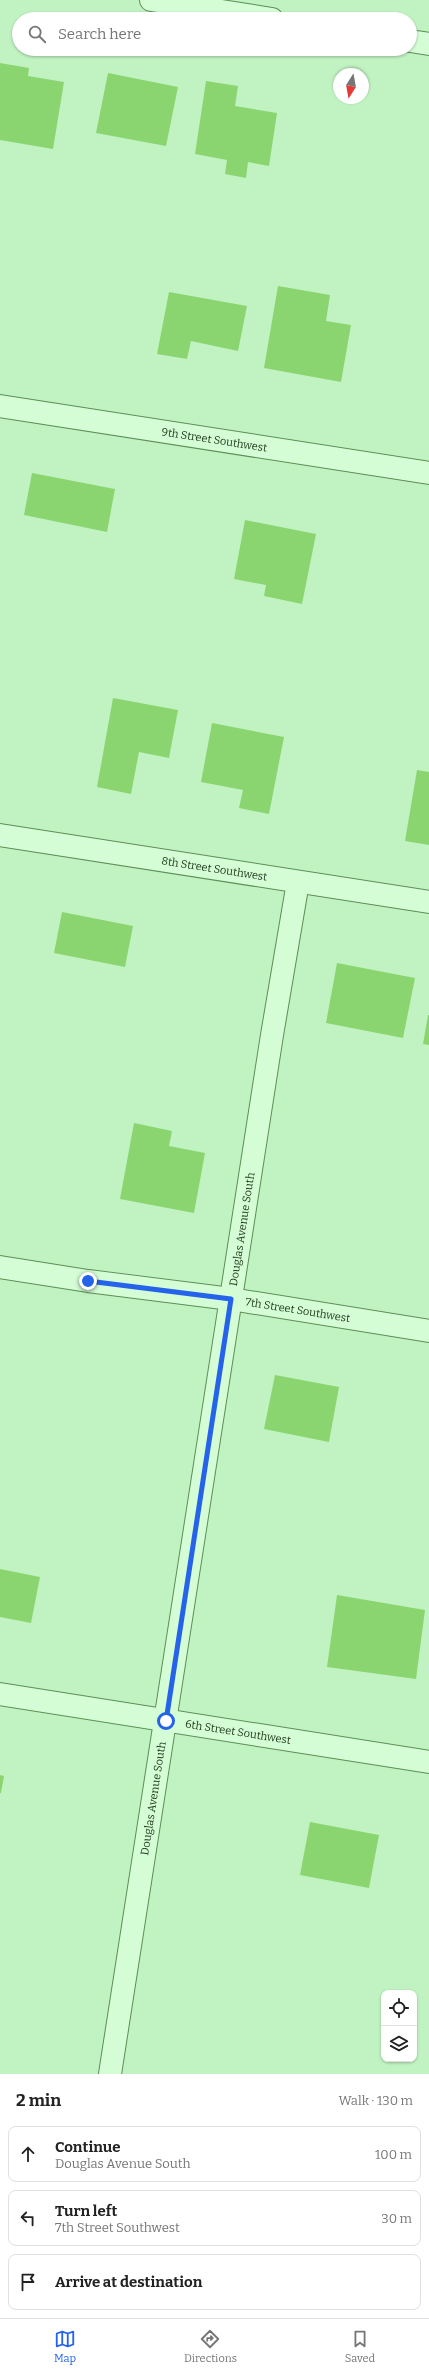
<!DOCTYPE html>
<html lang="en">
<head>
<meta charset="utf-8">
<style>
	body { margin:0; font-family:Bitter,serif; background:#f2f2f2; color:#222 }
	.controls { position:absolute; right:12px; bottom:12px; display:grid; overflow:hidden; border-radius:8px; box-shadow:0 1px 3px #0004 }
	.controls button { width:36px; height:36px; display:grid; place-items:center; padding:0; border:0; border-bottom:1px solid #e0e0e0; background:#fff; color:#222; font:20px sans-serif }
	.compass { position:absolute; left:333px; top:68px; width:36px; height:36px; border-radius:50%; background:#fff; box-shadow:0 1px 3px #0004; rotate:191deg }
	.stop { position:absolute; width:12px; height:12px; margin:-9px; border:3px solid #2563eb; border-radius:50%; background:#fff }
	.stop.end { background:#2563eb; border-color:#fff; box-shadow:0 1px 4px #0008 }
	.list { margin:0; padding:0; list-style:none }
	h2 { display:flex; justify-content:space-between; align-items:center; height:52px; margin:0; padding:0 16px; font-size:17px }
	h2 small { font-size:13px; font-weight:400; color:#767676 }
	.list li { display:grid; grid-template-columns:26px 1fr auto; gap:12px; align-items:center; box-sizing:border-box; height:56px; margin:0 8px 8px; padding:0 8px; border:1px solid #e0e0e0; border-radius:8px }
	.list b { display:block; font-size:15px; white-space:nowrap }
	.list p { margin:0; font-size:13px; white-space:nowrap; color:#767676 }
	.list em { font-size:13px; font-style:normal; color:#767676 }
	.icon { flex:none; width:22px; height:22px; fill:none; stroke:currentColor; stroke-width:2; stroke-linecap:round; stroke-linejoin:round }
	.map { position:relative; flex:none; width:429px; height:2074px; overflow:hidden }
	.search { position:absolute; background:#fff; box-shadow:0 1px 3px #0004; left:12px; right:12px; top:12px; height:44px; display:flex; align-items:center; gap:10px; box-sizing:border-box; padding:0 14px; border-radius:22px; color:#767676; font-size:15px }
	.sheet { height:244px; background:#fff }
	nav { display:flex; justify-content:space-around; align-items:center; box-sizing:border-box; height:56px; border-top:1px solid #e0e0e0; background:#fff; font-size:11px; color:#767676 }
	nav a { display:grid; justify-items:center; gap:2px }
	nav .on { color:#2563eb }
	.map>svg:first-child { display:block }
</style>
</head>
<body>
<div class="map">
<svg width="429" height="2074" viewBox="0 0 429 2074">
	<rect width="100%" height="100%" fill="#c0f3c1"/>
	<g fill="#8bd571">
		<path d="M0 63 29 68 28 76 64 82 53 149 0 140Z"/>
		<path d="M108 73 178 87 166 146 96 133Z"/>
		<path d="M206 81 238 86 235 106 277 113 269 166 248 162 246 178 225 174 227 160 195 154Z"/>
		<path d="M278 286 330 295 326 321 351 325 341 382 264 368Z"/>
		<path d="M169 292 247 306 238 351 191 341 187 359 157 354Z"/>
		<path d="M32 473 115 489 107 532 24 515Z"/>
		<path d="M245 520 316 534 302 604 264 596 266 585 234 579Z"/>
		<path d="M113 698 178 710 169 758 139 752 131 794 97 787Z"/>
		<path d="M212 723 284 737 269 814 239 808 243 790 201 782Z"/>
		<path d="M417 770 429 772V845L405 841Z"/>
		<path d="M62 912 133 926 125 967 54 953Z"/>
		<path d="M337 963 415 978 403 1038 326 1023Z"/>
		<path d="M428 1015H429V1045L423 1044Z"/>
		<path d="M134 1123 172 1131 169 1146 205 1153 194 1213 120 1199Z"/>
		<path d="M275 1375 339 1387 329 1442 264 1429Z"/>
		<path d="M0 1569 40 1577 31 1623 0 1617Z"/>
		<path d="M337 1595 425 1610 416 1679 327 1667Z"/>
		<path d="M0 1775 4 1776 1 1793H0Z"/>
		<path d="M310 1822 379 1835 369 1888 300 1875Z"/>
	</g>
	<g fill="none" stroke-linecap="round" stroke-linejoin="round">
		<g stroke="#5d8e56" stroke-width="24">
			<g id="minor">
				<path d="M151 0 272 19"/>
				<path d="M410 41 429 44"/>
				<path id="s1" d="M0 406 429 473"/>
				<path id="s2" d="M0 835 429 902"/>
				<path id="s3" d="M0 1267 88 1281 231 1299 429 1331"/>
				<path id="s4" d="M0 1694 429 1762"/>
				<path id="s5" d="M110 2074 272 1035 298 882"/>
			</g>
		</g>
		<use href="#minor" stroke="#d4fcd5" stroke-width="22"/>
	</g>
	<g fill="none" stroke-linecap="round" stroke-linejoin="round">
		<path stroke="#2563eb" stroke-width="5" d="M88 1281 231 1299 166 1721"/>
	</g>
	<g text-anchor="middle" stroke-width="3.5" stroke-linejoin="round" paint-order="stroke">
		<g font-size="11" fill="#223c1c" stroke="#d0f9d2">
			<text dy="4" stroke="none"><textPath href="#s1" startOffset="217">9th Street Southwest</textPath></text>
			<text dy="4" stroke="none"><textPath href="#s2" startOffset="217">8th Street Southwest</textPath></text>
			<text dy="4" stroke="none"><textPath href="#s5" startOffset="855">Douglas Avenue South</textPath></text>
			<text dy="4" stroke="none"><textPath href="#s3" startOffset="301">7th Street Southwest</textPath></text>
			<text dy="4" stroke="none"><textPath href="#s4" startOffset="241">6th Street Southwest</textPath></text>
			<text dy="4" stroke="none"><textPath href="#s5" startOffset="279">Douglas Avenue South</textPath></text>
		</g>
	</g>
</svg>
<div class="controls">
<button><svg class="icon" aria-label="locate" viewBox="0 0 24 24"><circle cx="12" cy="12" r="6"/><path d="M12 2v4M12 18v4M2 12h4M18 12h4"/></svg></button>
<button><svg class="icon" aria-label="layers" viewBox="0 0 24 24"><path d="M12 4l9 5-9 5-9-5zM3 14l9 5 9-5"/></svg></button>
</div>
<svg class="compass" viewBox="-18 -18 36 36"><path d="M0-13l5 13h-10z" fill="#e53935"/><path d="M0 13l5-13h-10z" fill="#767676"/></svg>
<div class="stop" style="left:166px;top:1721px"></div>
<div class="stop end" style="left:88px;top:1281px"></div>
<div class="search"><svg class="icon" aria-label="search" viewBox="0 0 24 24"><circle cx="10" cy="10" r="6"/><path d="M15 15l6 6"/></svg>Search here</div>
</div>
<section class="sheet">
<h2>2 min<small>Walk · 130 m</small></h2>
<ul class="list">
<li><svg class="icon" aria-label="ahead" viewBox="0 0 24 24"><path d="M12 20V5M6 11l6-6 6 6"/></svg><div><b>Continue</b><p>Douglas Avenue South</p></div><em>100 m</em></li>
<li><svg class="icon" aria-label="left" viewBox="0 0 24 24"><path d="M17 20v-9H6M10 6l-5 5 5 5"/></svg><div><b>Turn left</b><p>7th Street Southwest</p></div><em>30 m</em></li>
<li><svg class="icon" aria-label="arrive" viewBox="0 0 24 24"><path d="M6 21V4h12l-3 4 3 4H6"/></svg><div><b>Arrive at destination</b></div></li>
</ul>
</section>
<nav>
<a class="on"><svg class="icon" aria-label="map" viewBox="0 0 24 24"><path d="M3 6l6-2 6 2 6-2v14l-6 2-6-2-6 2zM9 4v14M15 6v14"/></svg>Map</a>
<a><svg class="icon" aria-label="directions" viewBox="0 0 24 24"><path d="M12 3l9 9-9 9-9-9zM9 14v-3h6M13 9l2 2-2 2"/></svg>Directions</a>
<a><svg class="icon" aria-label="saved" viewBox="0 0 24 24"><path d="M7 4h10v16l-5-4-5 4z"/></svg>Saved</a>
</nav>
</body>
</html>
